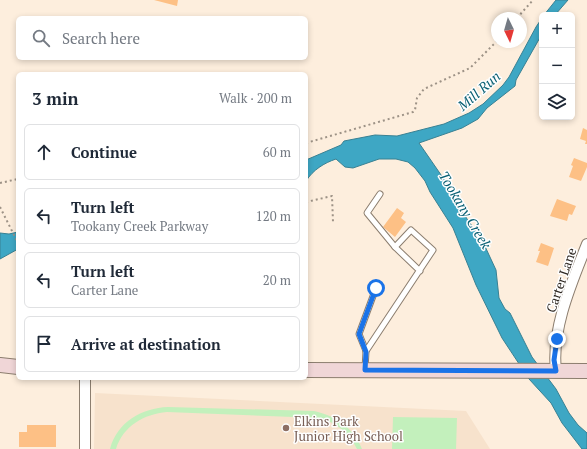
<!DOCTYPE html>
<html lang="en">
<head>
<meta charset="utf-8">
<style>
	body { margin:0; font-family:"PT Serif",serif; background:#f2f2f3; color:#1f2937 }
	.controls { position:absolute; right:12px; top:12px; display:grid; overflow:hidden; border-radius:6px; box-shadow:0 2px 6px #0003 }
	.controls button { width:36px; height:36px; display:grid; place-items:center; padding:0; border:0; border-bottom:1px solid #e0e1e3; background:#fff; color:#1f2937; font:20px sans-serif }
	.compass { position:absolute; left:491px; top:12px; width:36px; height:36px; border-radius:50%; background:#fff; box-shadow:0 2px 6px #0003; rotate:175deg }
	.stop { position:absolute; width:12px; height:12px; margin:-9px; border:3px solid #1a73e8; border-radius:50%; background:#fff }
	.stop.end { background:#1a73e8; border-color:#fff; box-shadow:0 1px 4px #0008 }
	.list { margin:0; padding:0; list-style:none }
	h2 { display:flex; justify-content:space-between; align-items:center; height:52px; margin:0; padding:0 16px; font-size:17px }
	h2 small { font-size:13px; font-weight:400; color:#747a83 }
	.list li { display:grid; grid-template-columns:26px 1fr auto; gap:12px; align-items:center; box-sizing:border-box; height:56px; margin:0 8px 8px; padding:0 8px; border:1px solid #e0e1e3; border-radius:6px }
	.list b { display:block; font-size:15px; white-space:nowrap }
	.list p { margin:0; font-size:13px; white-space:nowrap; color:#747a83 }
	.list em { font-size:13px; font-style:normal; color:#747a83 }
	.icon { flex:none; width:22px; height:22px; fill:none; stroke:currentColor; stroke-width:2; stroke-linecap:round; stroke-linejoin:round }
	.map { position:relative; flex:none; width:587px; height:449px; overflow:hidden }
	.search { position:absolute; background:#fff; box-shadow:0 2px 6px #0003; left:16px; top:16px; width:292px; height:44px; display:flex; align-items:center; gap:10px; box-sizing:border-box; padding:0 14px; border-radius:6px; color:#747a83; font-size:15px }
	.panel { position:absolute; background:#fff; box-shadow:0 2px 6px #0003; left:16px; top:72px; width:292px; height:308px; border-radius:6px }
	.map>svg:first-child { display:block }
</style>
</head>
<body>
<div class="map">
<svg width="587" height="449" viewBox="0 0 587 449">
	<rect width="100%" height="100%" fill="#fdeedd"/>
	<path fill="#f7e2cc" d="M95 393 466 411 490 449H94Z"/>
	<g fill="#c3f0bc">
		<path d="M168 407 314 411C336 416 353 427 362 449H357C349 433 337 423 320 418L167 412C144 414 123 426 116 449H110C117 422 142 408 168 407Z"/>
		<path d="M393 417 457 418 456 449H392Z"/>
	</g>
	<g fill="#3ea7c4" stroke="#398193">
		<path d="M556 0H568L555 15H544Z"/>
		<path d="M542 18V34L516 80 515 86 487 108 478 119 462 128 419 143 448 185 451 197 456 202 459 211 463 213 483 242 496 270 499 298 505 309 510 313 532 357 556 389 569 413 578 425 587 433V449H582L562 423 551 403 529 379 502 338 476 285 453 228 430 192 425 181 415 168 408 162 396 159H379L353 168 345 167 336 159C324 163 313 170 306 181V160L341 145 344 141 375 135 397 136 444 124 469 113 483 104 503 85 509 77 536 27Z"/>
		<path d="M18 232V249L0 259V233L9 234Z"/>
	</g>
	<g fill="#fdc085">
		<path d="M154 0H178L177 6Z"/>
		<path d="M583 128 587 130V144H585L586 141 580 139Z"/>
		<path d="M574 158 587 163V167L581 181 569 177 573 166 571 165Z"/>
		<path d="M557 199 576 206 572 215 569 214 567 221 550 216Z"/>
		<path d="M397 208 404 213 401 218 406 222 395 237 383 227Z"/>
		<path d="M541 243 554 248 548 266 536 262 540 251H538Z"/>
		<path d="M27 425H56V447H19V432H27Z"/>
	</g>
	<g fill="none" stroke-linecap="round" stroke-linejoin="round">
		<g stroke="#8c7e6f" stroke-width="7">
			<g id="lane">
				<path d="M380 194 367 213 395 247"/>
				<path d="M366 351 433 250 411 230 395 247 420 271"/>
				<path d="M365 369 366 351 359 334 376 288"/>
			</g>
		</g>
		<g stroke="#8c7e6f" stroke-width="12">
			<g id="street">
				<path d="M556 371C551 329 572 282 587 244"/>
				<path d="M85 378V449"/>
			</g>
		</g>
		<g stroke="#8c7e6f" stroke-width="16">
			<g id="secondary">
				<path d="M0 365 18 367"/>
				<path d="M306 370 587 371"/>
			</g>
		</g>
		<g stroke="#9d9286" stroke-width="2" stroke-dasharray="2 3" stroke-linecap="butt">
			<path d="M517 18 533 0"/>
			<path d="M306 143 413 112 415 110 417 98 424 89 470 68 497 41"/>
			<path d="M0 183 18 179"/>
			<path d="M306 202 332 196 333 222"/>
			<path d="M0 207 18 243"/>
		</g>
		<use href="#lane" stroke="#fff" stroke-width="5"/>
		<use href="#street" stroke="#fff" stroke-width="10"/>
		<use href="#secondary" stroke="#f0d6d7" stroke-width="14"/>
	</g>
	<g fill="none" stroke-linecap="round" stroke-linejoin="round">
		<path stroke="#1a73e8" stroke-width="5" d="M376 288 359 334 366 352 365 370 556 371 554 360 557 339"/>
	</g>
	<circle fill="#8d6e63" stroke="#fefefe" stroke-width="1.5" cx="286" cy="428" r="4"/>
	<g text-anchor="middle" stroke-width="3" stroke-linejoin="round" paint-order="stroke">
		<g font-size="13" fill="#2d2721" stroke="#fefefe">
			<text transform="translate(561 280) rotate(-71)" y="5">Carter Lane</text>
		</g>
		<g font-size="13" fill="#785e54" stroke="#fefefe" text-anchor="start">
			<text x="294" y="426">Elkins Park<tspan x="294" dy="15">Junior High School</tspan></text>
		</g>
		<g font-size="14" font-style="italic" fill="#0b6175" stroke="#fefefe">
			<text transform="translate(479 91) rotate(-41)" y="5">Mill Run</text>
			<text transform="translate(465 210) rotate(59)" y="5">Tookany Creek</text>
		</g>
	</g>
</svg>
<div class="controls">
<button>+</button>
<button>−</button>
<button><svg class="icon" aria-label="layers" viewBox="0 0 24 24"><path d="M12 4l9 5-9 5-9-5zM3 14l9 5 9-5"/></svg></button>
</div>
<svg class="compass" viewBox="-18 -18 36 36"><path d="M0-13l5 13h-10z" fill="#e53935"/><path d="M0 13l5-13h-10z" fill="#747a83"/></svg>
<div class="stop" style="left:376px;top:288px"></div>
<div class="stop end" style="left:557px;top:339px"></div>
<div class="search"><svg class="icon" aria-label="search" viewBox="0 0 24 24"><circle cx="10" cy="10" r="6"/><path d="M15 15l6 6"/></svg>Search here</div>
<section class="panel">
<h2>3 min<small>Walk · 200 m</small></h2>
<ul class="list">
<li><svg class="icon" aria-label="ahead" viewBox="0 0 24 24"><path d="M12 20V5M6 11l6-6 6 6"/></svg><div><b>Continue</b></div><em>60 m</em></li>
<li><svg class="icon" aria-label="left" viewBox="0 0 24 24"><path d="M17 20v-9H6M10 6l-5 5 5 5"/></svg><div><b>Turn left</b><p>Tookany Creek Parkway</p></div><em>120 m</em></li>
<li><svg class="icon" aria-label="left" viewBox="0 0 24 24"><path d="M17 20v-9H6M10 6l-5 5 5 5"/></svg><div><b>Turn left</b><p>Carter Lane</p></div><em>20 m</em></li>
<li><svg class="icon" aria-label="arrive" viewBox="0 0 24 24"><path d="M6 21V4h12l-3 4 3 4H6"/></svg><div><b>Arrive at destination</b></div></li>
</ul>
</section>
</div>
</body>
</html>
